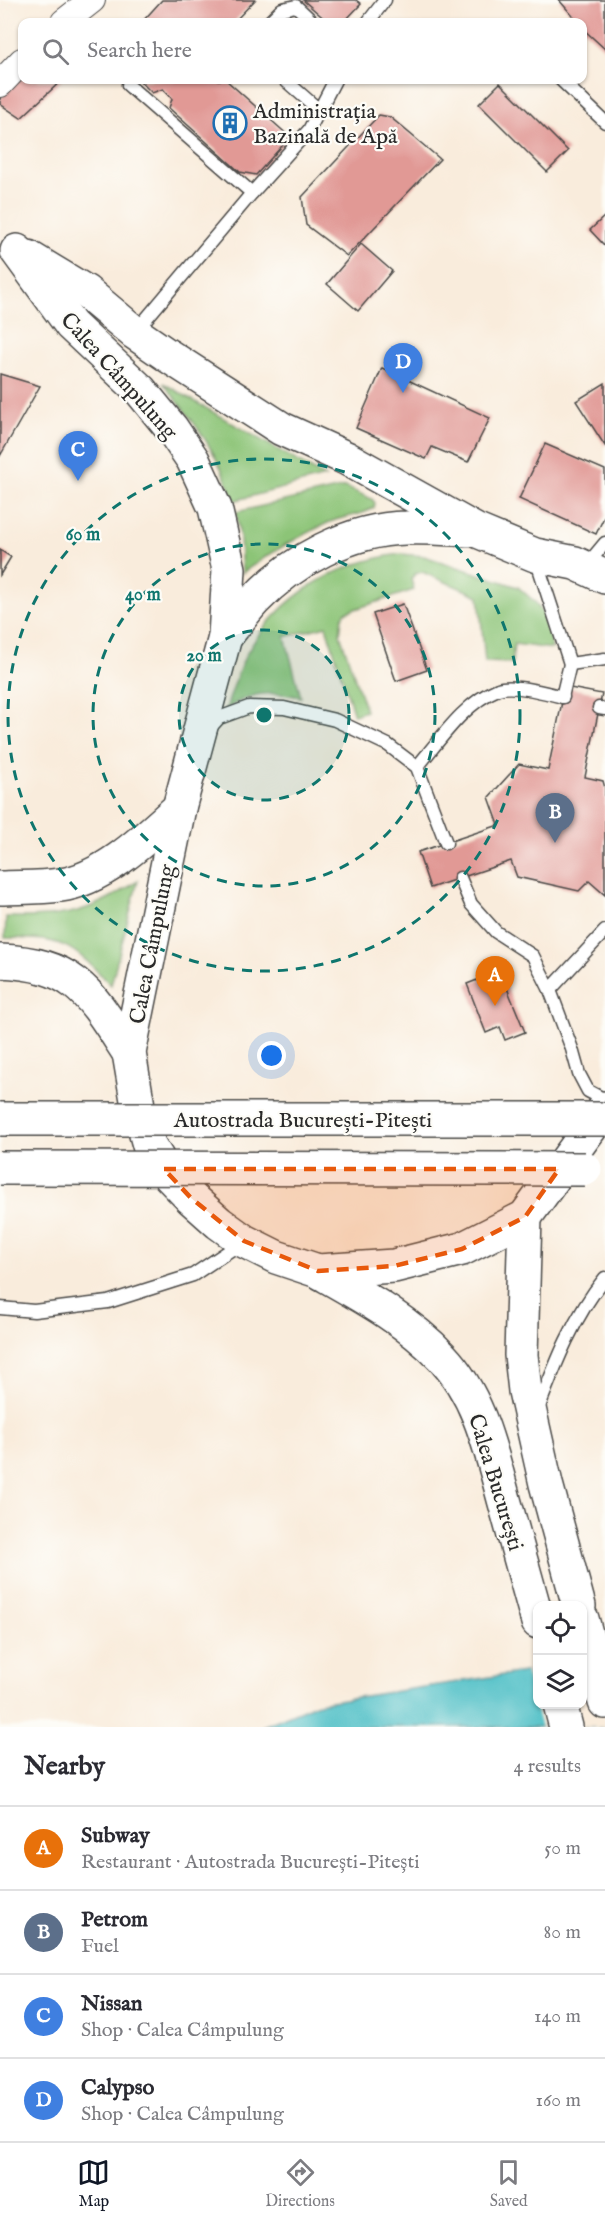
<!DOCTYPE html>
<html lang="en">
<head>
<meta charset="utf-8">
<style>
	body { margin:0; font-family:"IM FELL English",serif; background:#f2f2f3; color:#2b2b33 }
	.controls { position:absolute; right:18px; bottom:18px; display:grid; overflow:hidden; border-radius:12px; box-shadow:0 2px 4px #0004 }
	.controls button { width:54px; height:54px; display:grid; place-items:center; padding:0; border:0; border-bottom:2px solid #e1e1e2; background:#fff; color:#2b2b33; font:30px sans-serif }
	.you { position:absolute; left:272px; top:1056px; width:21px; height:21px; margin:-15px; border:4px solid #fff; border-radius:50%; background:#1a73e8; box-shadow:0 0 0 9px #1a73e833 }
	.badge { display:grid; place-items:center; width:39px; height:39px; border-radius:50%; background:#111827; color:#fff; font-size:20px; font-weight:700 }
	.pin { position:absolute; translate:-50% -50px; filter:drop-shadow(0 2px 3px #0008) }
	.pin::after { content:''; position:absolute; top:32px; width:21px; height:18px; background:inherit; clip-path:polygon(0 0,100% 0,50% 100%) }
	.list { margin:0; padding:0; list-style:none }
	h2 { display:flex; justify-content:space-between; align-items:center; height:78px; margin:0; padding:0 24px; font-size:26px }
	h2 small { font-size:20px; font-weight:400; color:#7c7c81 }
	.list li { display:grid; grid-template-columns:39px 1fr auto; gap:18px; align-items:center; box-sizing:border-box; height:84px; padding:0 24px; border-top:2px solid #e1e1e2 }
	.list b { display:block; font-size:22px; white-space:nowrap }
	.list p { margin:0; font-size:20px; white-space:nowrap; color:#7c7c81 }
	.list em { font-size:20px; font-style:normal; color:#7c7c81 }
	.icon { flex:none; width:33px; height:33px; fill:none; stroke:currentColor; stroke-width:2; stroke-linecap:round; stroke-linejoin:round }
	.map { position:relative; flex:none; width:605px; height:1727px; overflow:hidden }
	.search { position:absolute; background:#fff; box-shadow:0 2px 4px #0004; left:18px; right:18px; top:18px; height:66px; display:flex; align-items:center; gap:15px; box-sizing:border-box; padding:0 21px; border-radius:12px; color:#7c7c81; font-size:22px }
	.sheet { height:414px; background:#fff }
	nav { display:flex; justify-content:space-around; align-items:center; box-sizing:border-box; height:84px; border-top:2px solid #e1e1e2; background:#fff; font-size:16px; color:#7c7c81 }
	nav a { display:grid; justify-items:center; gap:3px }
	nav .on { color:#111827 }
	.map>svg:first-child { display:block }
</style>
</head>
<body>
<div class="map">
<svg width="605" height="1727" viewBox="0 0 605 1727">
	<rect width="100%" height="100%" fill="#fdfcf7"/>
	<filter id="ink" filterUnits="userSpaceOnUse"><feTurbulence type="fractalNoise" baseFrequency=".0167" numOctaves="2"/><feDisplacementMap in="SourceGraphic" scale="12" xChannelSelector="R" yChannelSelector="G"/><feConvolveMatrix kernelMatrix="1 2 1 2 8 2 1 2 1" color-interpolation-filters="sRGB"/></filter>
	<filter id="wash" filterUnits="userSpaceOnUse"><feTurbulence type="fractalNoise" baseFrequency=".008" numOctaves="4" result="noise"/><feDisplacementMap in="SourceGraphic" scale="24" xChannelSelector="R" yChannelSelector="G"/><feGaussianBlur stdDeviation="1.35" result="paint"/><feColorMatrix in="noise" values="0 0 0 0 0 0 0 0 0 0 0 0 0 0 0 0 0 1.4 0 .05"/><feComposite in="paint" operator="in"/></filter>
	<g filter="url(#wash)">
		<rect width="100%" height="100%" fill="#f9ecdc"/>
		<g fill="#8cc477" stroke="#5c7851" stroke-width="1.5">
			<path d="M163 383 325 477 233 501C221 455 192 419 163 383Z"/>
			<path d="M345 487 372 499 375 503 374 508C361 516 344 516 330 522 298 536 270 553 242 573L240 538 236 512Z"/>
			<path d="M401 554 424 556 518 587 535 602 545 616 550 635 552 649 514 644 512 663 485 662 479 596 422 572 415 574 411 579 414 590 346 612 342 618 340 634 366 711 354 715 326 626 285 637 301 697C270 691 253 691 226 709 232 691 238 670 247 653 280 595 337 562 401 554Z"/>
			<path d="M138 881 111 985C70 943 65 939 5 938L6 917C64 918 88 914 138 881Z"/>
		</g>
		<path fill="#53c1c8" stroke="#3f767a" stroke-width="1.5" d="M537 1670 538 1704H582L605 1727H261L318 1703Z"/>
		<path fill="#f9ecdc" d="M605 1657V1727H541L525 1669 538 1667V1704H582V1660Z"/>
		<g id="blocks">
			<g fill="#e19995">
				<path d="M162 0H255L234 22H142Z"/>
				<path d="M303 0H356L361 4 344 22H328Z"/>
				<path d="M559 0H605V49L582 28V22H578Z"/>
				<path d="M22 72V80H62L21 118 0 104V99Z"/>
				<path d="M139 80H226L290 137 256 175 240 172 169 108 172 99 163 89 152 93Z"/>
				<path d="M500 83 568 151 547 172 479 104Z"/>
				<path d="M379 115 390 117 440 159 347 256 306 225 302 197Z"/>
				<path d="M605 216V246L590 230Z"/>
				<path d="M361 244 392 271 358 311 327 284Z"/>
				<path d="M382 368 490 418 468 462 432 447 426 459 356 428Z"/>
				<path d="M0 374 40 386 0 456Z"/>
				<path d="M605 383V446L576 401Z"/>
				<path d="M545 444 605 470V515L596 534 519 499Z"/>
				<path d="M0 550 11 557 0 575Z"/>
				<path d="M403 604 427 670 396 681 373 614Z"/>
				<path d="M565 687 602 694 585 777 603 781 605 788V895L589 881 579 891 517 877 511 861 430 888 418 852 499 825 489 797 519 764 548 770Z"/>
				<path d="M500 971 525 1032 505 1040 500 1027 486 1033 467 984Z"/>
			</g>
		</g>
	</g>
	<g filter="url(#ink)">
		<use href="#blocks" fill-opacity="0" stroke="#4a4846" stroke-width="1.5"/>
		<g fill="none" stroke-linecap="round" stroke-linejoin="round">
			<g stroke="#4a4846" stroke-width="15">
				<g id="lane">
					<path d="M269 22 282 9 296 6 313 22"/>
					<path d="M368 22 385 0"/>
					<path d="M285 80 319 110"/>
					<path d="M561 80 605 122"/>
					<path d="M128 85 252 193"/>
					<path d="M135 332 252 193 309 130 335 80"/>
					<path d="M536 559 570 664 605 659"/>
					<path d="M585 567 605 543"/>
					<path d="M562 697 570 664"/>
					<path d="M599 708 605 709"/>
					<path d="M209 729 219 718 249 707 284 708 335 720 388 745 417 767 446 843"/>
					<path d="M417 767C440 740 464 703 498 689 512 684 548 693 563 697"/>
					<path d="M460 878 471 904 496 932 533 956 550 990 572 1049 579 1074 588 1091 605 1100"/>
					<path d="M550 990 605 931"/>
					<path d="M0 1308 34 1311 108 1302 193 1275 241 1243"/>
					<path d="M537 1412C555 1365 573 1317 605 1278"/>
				</g>
			</g>
			<g stroke="#4a4846" stroke-width="28">
				<g id="street">
					<path d="M64 22 92 0"/>
					<path d="M0 84 22 61"/>
				</g>
			</g>
			<g stroke="#4a4846" stroke-width="36">
				<g id="primary">
					<path d="M525 1217 521 1355 525 1391 546 1484 579 1606"/>
					<path d="M318 1271C362 1296 407 1320 442 1357 480 1397 491 1452 505 1503 516 1543 527 1583 538 1622"/>
					<path d="M582 1619 605 1702"/>
					<path d="M560 1704 566 1727"/>
				</g>
			</g>
			<g stroke="#4a4846" stroke-width="36">
				<g id="highway">
					<path d="M17 251 71 325 140 390 172 429 193 460 215 508 229 569 225 637 179 808 129 1053 138 1106 149 1145 166 1172 191 1198 219 1223 244 1241 276 1257 318 1271 394 1266 462 1249 525 1217 605 1108"/>
					<path d="M28 257 86 292 135 333 167 355 282 429 346 458 475 530 535 555 575 563 605 577"/>
					<path d="M225 637C235 625 244 612 254 601 291 561 350 529 406 528 427 527 449 529 470 530"/>
					<path d="M0 888C20 887 40 888 60 885 103 880 148 836 179 808"/>
					<path d="M0 961C77 964 91 995 129 1053"/>
				</g>
			</g>
			<use href="#lane" stroke="#fff" stroke-width="12"/>
			<use href="#street" stroke="#fff" stroke-width="26"/>
			<use href="#primary" stroke="#fff" stroke-width="33"/>
			<use href="#highway" stroke="#fff" stroke-width="33"/>
			<g stroke="#4a4846" stroke-width="36" stroke-linecap="butt">
				<g id="highway-bridge">
					<path d="M0 1119H605"/>
					<path d="M0 1168 585 1169"/>
				</g>
			</g>
			<use href="#highway-bridge" stroke="#fff" stroke-width="33"/>
		</g>
	</g>
	<path fill="#e8590c" fill-opacity="0.2" stroke="#e8590c" stroke-width="4.5" stroke-dasharray="12 8" stroke-linejoin="round" d="M164 1169H559L525 1217 462 1249 394 1266 318 1271 244 1241 191 1198Z"/>
	<circle cx="264" cy="715" r="85" fill="#0f766e" fill-opacity=".12"/>
	<g fill="none" stroke="#0f766e" stroke-width="3" stroke-dasharray="10 8">
		<circle cx="264" cy="715" r="85"/>
		<circle cx="264" cy="715" r="171"/>
		<circle cx="264" cy="715" r="256"/>
	</g>
	<defs>
		<g id="building-ring" transform="scale(1.725)"><circle r="9.5" fill="#fdfcf7" stroke="#1f6fb2" stroke-width="1.5"/><path d="M-4-6H4V6H1V3H-1V6H-4ZM-2.5-4.3h1.7v1.8h-1.7ZM.8-4.3h1.7v1.8H.8ZM-2.5-1h1.7V.8h-1.7ZM.8-1h1.7V.8H.8Z" fill="#1f6fb2"/></g>
	</defs>
	<g fill-rule="evenodd">
		<use href="#building-ring" x="230" y="123"/>
	</g>
	<g text-anchor="middle" stroke-width="4.5" stroke-linejoin="round" paint-order="stroke">
		<g font-size="22" fill="#2b2b2b" stroke="#fdfcf7" text-anchor="start">
			<text x="253" y="118">Administrația<tspan x="253" dy="25">Bazinală de Apă</tspan></text>
		</g>
		<g font-size="22" fill="#2b2b2b" stroke="#fdfcf7">
			<text transform="translate(120 375) rotate(48)" y="8">Calea Câmpulung</text>
			<text transform="translate(151 944) rotate(-79)" y="8">Calea Câmpulung</text>
			<text x="303" y="1127">Autostrada București-Pitești</text>
			<text transform="translate(497 1482) rotate(73)" y="8">Calea București</text>
		</g>
	</g>
	<circle cx="264" cy="715" r="9" fill="#0f766e" stroke="#fdfcf7" stroke-width="3"/>
	<g font-size="18" text-anchor="middle" font-weight="bold" fill="#0f766e" stroke="#fdfcf7" stroke-width="4.5" stroke-linejoin="round" paint-order="stroke">
		<text x="83" y="540">60 m</text>
		<text x="143" y="600">40 m</text>
		<text x="204" y="661">20 m</text>
	</g>
</svg>
<div class="controls">
<button><svg class="icon" aria-label="locate" viewBox="0 0 24 24"><circle cx="12" cy="12" r="6"/><path d="M12 2v4M12 18v4M2 12h4M18 12h4"/></svg></button>
<button><svg class="icon" aria-label="layers" viewBox="0 0 24 24"><path d="M12 4l9 5-9 5-9-5zM3 14l9 5 9-5"/></svg></button>
</div>
<div class="you"></div>
<div class="pin badge" style="left:495px;top:1006px;background:#e8710a">A</div>
<div class="pin badge" style="left:555px;top:843px;background:#5c6f8a">B</div>
<div class="pin badge" style="left:78px;top:481px;background:#3f7fe0">C</div>
<div class="pin badge" style="left:403px;top:393px;background:#3f7fe0">D</div>
<div class="search"><svg class="icon" aria-label="search" viewBox="0 0 24 24"><circle cx="10" cy="10" r="6"/><path d="M15 15l6 6"/></svg>Search here</div>
</div>
<section class="sheet">
<h2>Nearby<small>4 results</small></h2>
<ul class="list">
<li><span class="badge" style="background:#e8710a">A</span><div><b>Subway</b><p>Restaurant · Autostrada București-Pitești</p></div><em>50 m</em></li>
<li><span class="badge" style="background:#5c6f8a">B</span><div><b>Petrom</b><p>Fuel</p></div><em>80 m</em></li>
<li><span class="badge" style="background:#3f7fe0">C</span><div><b>Nissan</b><p>Shop · Calea Câmpulung</p></div><em>140 m</em></li>
<li><span class="badge" style="background:#3f7fe0">D</span><div><b>Calypso</b><p>Shop · Calea Câmpulung</p></div><em>160 m</em></li>
</ul>
</section>
<nav>
<a class="on"><svg class="icon" aria-label="map" viewBox="0 0 24 24"><path d="M3 6l6-2 6 2 6-2v14l-6 2-6-2-6 2zM9 4v14M15 6v14"/></svg>Map</a>
<a><svg class="icon" aria-label="directions" viewBox="0 0 24 24"><path d="M12 3l9 9-9 9-9-9zM9 14v-3h6M13 9l2 2-2 2"/></svg>Directions</a>
<a><svg class="icon" aria-label="saved" viewBox="0 0 24 24"><path d="M7 4h10v16l-5-4-5 4z"/></svg>Saved</a>
</nav>
</body>
</html>
